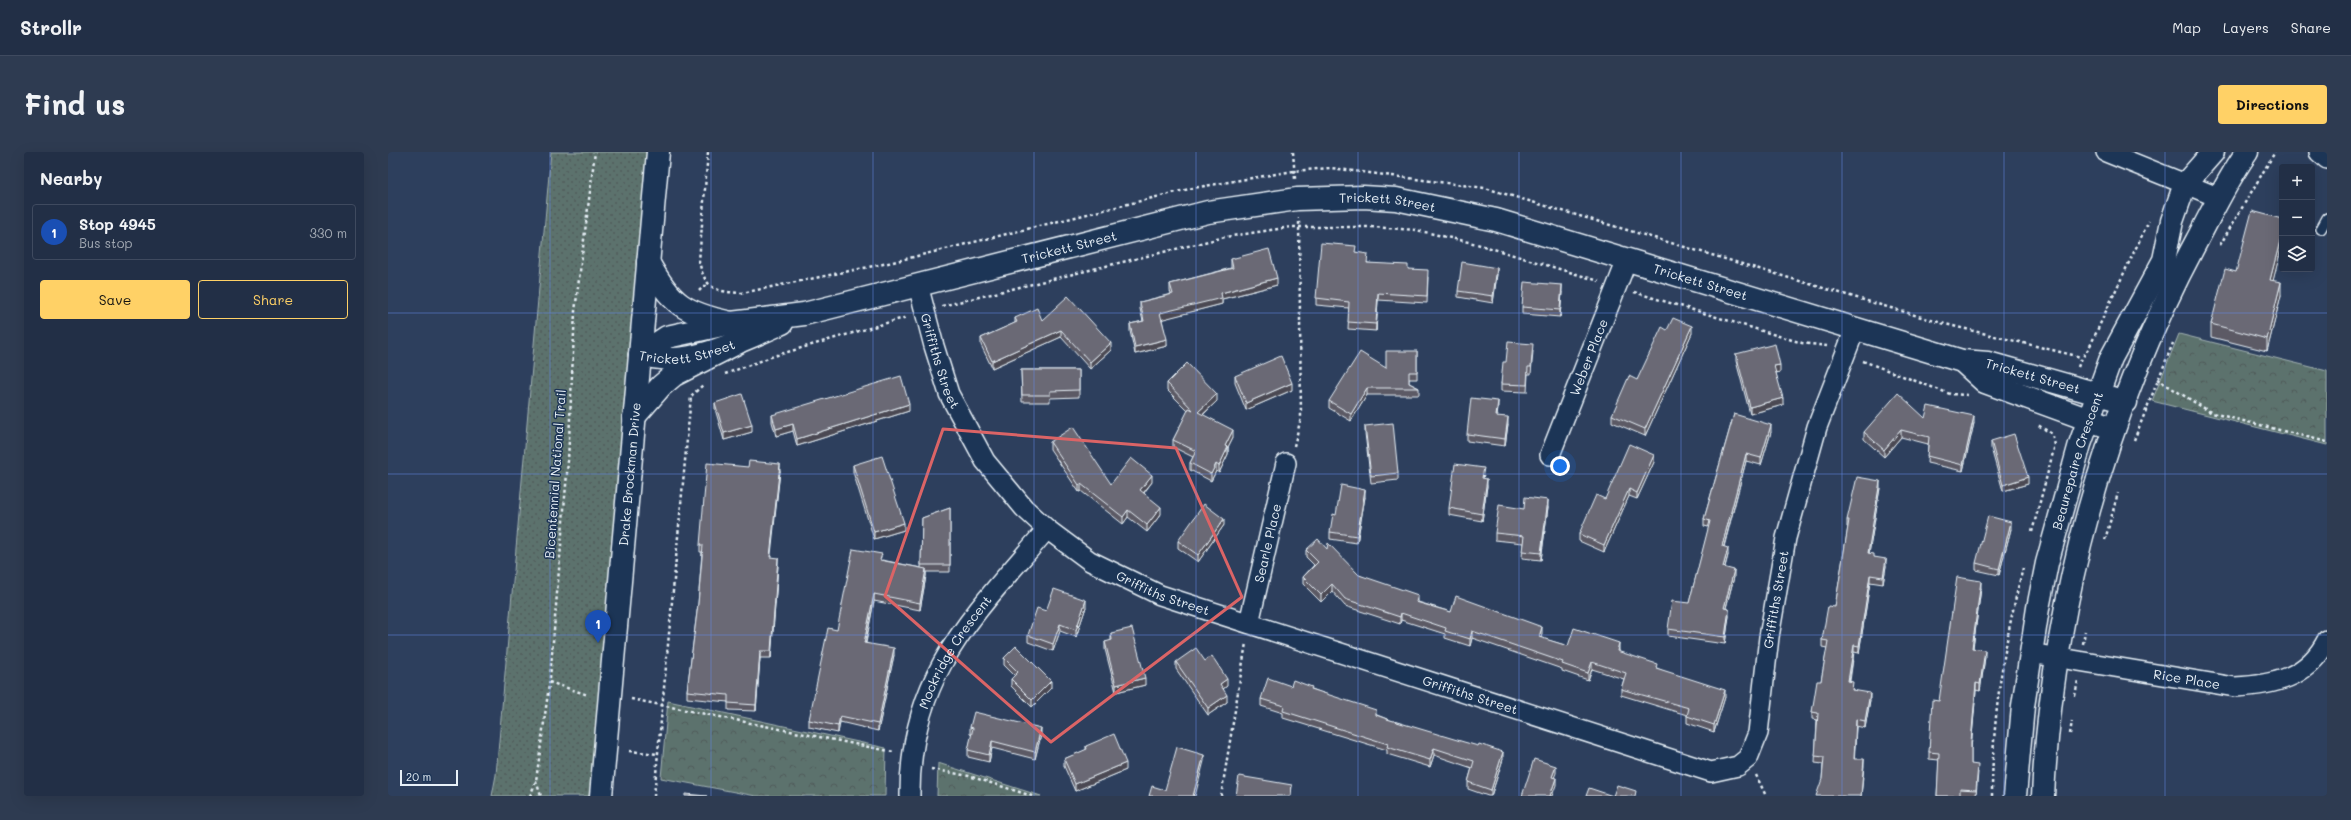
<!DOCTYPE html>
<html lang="en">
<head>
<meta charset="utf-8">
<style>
	body { margin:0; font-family:Mali,sans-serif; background:#2e3b51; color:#f1f3f6 }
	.controls { position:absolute; right:12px; top:12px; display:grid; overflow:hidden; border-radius:4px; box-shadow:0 4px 16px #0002 }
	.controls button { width:36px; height:36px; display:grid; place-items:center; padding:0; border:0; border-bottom:1px solid #3f4a5f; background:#222f46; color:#f1f3f6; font:20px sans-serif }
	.scale { position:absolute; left:12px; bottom:10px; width:58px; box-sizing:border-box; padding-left:4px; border:2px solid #e8f1f8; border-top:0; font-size:11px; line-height:14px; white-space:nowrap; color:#e8f1f8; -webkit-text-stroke:3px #1d3557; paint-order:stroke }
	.you { position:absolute; left:1172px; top:314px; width:14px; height:14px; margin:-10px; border:3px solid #fff; border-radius:50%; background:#1a73e8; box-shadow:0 0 0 6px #1a73e833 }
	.badge { display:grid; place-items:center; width:26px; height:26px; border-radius:50%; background:#ffd166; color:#fff; font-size:13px; font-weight:700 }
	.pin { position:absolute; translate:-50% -33px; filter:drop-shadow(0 1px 2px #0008) }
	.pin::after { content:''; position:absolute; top:21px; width:14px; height:12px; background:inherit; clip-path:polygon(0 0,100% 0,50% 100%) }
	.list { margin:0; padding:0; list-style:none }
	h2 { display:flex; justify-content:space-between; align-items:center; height:52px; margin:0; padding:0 16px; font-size:17px }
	h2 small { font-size:13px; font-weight:400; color:#a2a9b3 }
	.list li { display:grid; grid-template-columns:26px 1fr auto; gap:12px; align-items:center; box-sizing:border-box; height:56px; margin:0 8px 8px; padding:0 8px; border:1px solid #3f4a5f; border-radius:4px }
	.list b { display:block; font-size:15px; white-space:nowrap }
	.list p { margin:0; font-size:13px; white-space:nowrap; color:#a2a9b3 }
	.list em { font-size:13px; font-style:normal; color:#a2a9b3 }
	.actions { display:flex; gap:8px; padding:12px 16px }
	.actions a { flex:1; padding:9px 0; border:1px solid #ffd166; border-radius:4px; text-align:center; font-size:14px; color:#ffd166 }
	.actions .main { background:#ffd166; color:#111 }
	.icon { flex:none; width:22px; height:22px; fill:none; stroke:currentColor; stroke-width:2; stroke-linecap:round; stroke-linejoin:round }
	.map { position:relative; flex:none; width:1939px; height:644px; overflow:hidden; border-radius:4px }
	header { display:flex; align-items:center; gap:24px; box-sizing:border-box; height:56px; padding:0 20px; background:#222f46; border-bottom:1px solid #3f4a5f }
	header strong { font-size:19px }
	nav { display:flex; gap:22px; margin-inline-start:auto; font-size:14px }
	.intro { display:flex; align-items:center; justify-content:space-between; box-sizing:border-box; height:96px; padding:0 24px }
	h1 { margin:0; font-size:28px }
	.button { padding:10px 18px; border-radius:4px; background:#ffd166; color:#111; font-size:14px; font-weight:700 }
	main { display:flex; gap:24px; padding:0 24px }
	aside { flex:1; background:#222f46; border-radius:4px; box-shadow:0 4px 16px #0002 }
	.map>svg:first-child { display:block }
</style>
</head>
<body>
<header>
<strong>Strollr</strong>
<nav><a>Map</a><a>Layers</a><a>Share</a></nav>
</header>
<div class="intro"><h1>Find us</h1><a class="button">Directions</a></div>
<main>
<aside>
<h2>Nearby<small></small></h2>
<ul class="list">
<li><span class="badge" style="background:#1a4fb4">1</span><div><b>Stop 4945</b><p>Bus stop</p></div><em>330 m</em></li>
</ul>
<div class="actions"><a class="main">Save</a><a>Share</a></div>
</aside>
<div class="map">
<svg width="1939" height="644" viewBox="0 0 1939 644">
	<defs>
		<pattern id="grass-dots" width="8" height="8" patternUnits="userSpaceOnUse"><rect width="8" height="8" fill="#5c726d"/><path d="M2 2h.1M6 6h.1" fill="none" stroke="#505b5a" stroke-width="1.8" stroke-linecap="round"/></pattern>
		<pattern id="forest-crowns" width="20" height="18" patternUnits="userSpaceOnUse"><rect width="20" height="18" fill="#5c726d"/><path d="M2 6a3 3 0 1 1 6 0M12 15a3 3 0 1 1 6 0" fill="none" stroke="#505b5a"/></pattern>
	</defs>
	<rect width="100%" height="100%" fill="#2d3f5d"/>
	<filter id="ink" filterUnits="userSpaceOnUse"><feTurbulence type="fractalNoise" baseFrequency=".025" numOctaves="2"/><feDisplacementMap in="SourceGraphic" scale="8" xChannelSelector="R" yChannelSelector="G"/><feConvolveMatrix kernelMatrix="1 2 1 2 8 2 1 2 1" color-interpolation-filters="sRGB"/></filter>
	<g filter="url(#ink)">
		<path fill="url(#grass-dots)" stroke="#a2b2b2" d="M163 0H264L213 644H104L108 623Z"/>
		<g fill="url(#forest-crowns)" stroke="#a2b2b2">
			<path d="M1791 182 1939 219V293L1764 249Z"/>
			<path d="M280 549 498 596 497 644H368L273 626Z"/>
			<path d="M550 611 653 644H549Z"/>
		</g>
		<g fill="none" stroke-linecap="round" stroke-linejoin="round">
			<g stroke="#e8f1f8" stroke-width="12">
				<path id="service" d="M1933 77 1939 66"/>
			</g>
			<g stroke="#e8f1f8" stroke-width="22">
				<g id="minor">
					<path d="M1718 0 1832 46"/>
					<path d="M1931 0 1939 7"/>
					<path id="s1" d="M530 133 546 194 561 242 597 309 636 356 659 377 702 409 772 443 1323 620 1350 614 1360 606 1370 581 1381 485 1398 386 1429 275 1467 177"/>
					<path id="s2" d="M1162 303 1239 108"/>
					<path id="s3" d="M861 471 898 311"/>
					<path id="s4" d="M1642 501 1847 535C1886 533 1920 526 1939 488"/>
					<path id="s5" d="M522 644C521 522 586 463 659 377"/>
				</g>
			</g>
			<g stroke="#e8f1f8" stroke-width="25">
				<g id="tertiary">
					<path id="s6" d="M252 203 279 185 343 171 416 162 820 60 909 47 975 45 1008 47 1108 68 1574 209 1600 211 1738 250"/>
					<path id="s7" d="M252 203C262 205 272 206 283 207 314 208 365 184 394 171"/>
					<path d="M1574 209 1597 230 1715 273"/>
					<path id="s8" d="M1627 644 1635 554 1650 456 1659 411 1692 292 1723 206 1776 108 1784 69 1797 32 1825 0"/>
					<path d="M1655 644C1664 452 1717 260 1808 90 1824 60 1839 28 1859 0"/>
				</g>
			</g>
			<g stroke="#e8f1f8" stroke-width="25">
				<g id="secondary">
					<path d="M260 110C283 152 296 161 343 171"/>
					<path d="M246 265 273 234 286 223 349 191"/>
					<path id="s9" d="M213 644 270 0"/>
				</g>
			</g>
			<g stroke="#e8f1f8" stroke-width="2.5" stroke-dasharray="3 3" stroke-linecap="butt">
				<path d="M320 0 311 109C317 137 327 140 354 141L505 110 805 36 906 19 943 16 1097 36 1557 172 1693 205"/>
				<path d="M905 0 907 27"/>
				<path d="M1832 93 1887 0"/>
				<path d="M311 139 319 131"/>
				<path d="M1246 140 1414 191 1439 194"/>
				<path d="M554 154 837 85 903 75H984L1028 78 1089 92 1211 129"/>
				<path d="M1475 209 1562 242 1580 243"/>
				<path d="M1690 215C1693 206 1699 200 1703 192 1722 150 1741 110 1761 69"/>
				<path d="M337 222 386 204 519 165"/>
				<path d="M1769 227 1824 261 1939 290"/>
				<path d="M1746 288 1785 191"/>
				<path d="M906 294 913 266 911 66"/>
				<path d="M1644 380 1667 293 1664 282 1650 273"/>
				<path d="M1717 388 1730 341"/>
				<path d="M1695 492 1697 479"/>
				<path d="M161 530 200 543"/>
				<path d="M1687 544 1690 528"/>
				<path d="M243 547 506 600"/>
				<path d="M1682 582 1684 569"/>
				<path d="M241 599 270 602"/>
				<path d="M543 617 581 624 644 644"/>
				<path d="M1368 623 1378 644"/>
				<path d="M148 629 153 644"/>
				<path d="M142 644 148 629 162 526 180 309 187 159 207 0"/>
				<path d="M266 644 303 244 316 232"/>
				<path d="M833 644 858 491"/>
				<path d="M1604 644C1604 567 1616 490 1635 416"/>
			</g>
			<use href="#service" stroke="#1d3557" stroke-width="9"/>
			<use href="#minor" stroke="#1d3557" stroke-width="19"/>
			<use href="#tertiary" stroke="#1d3557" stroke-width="22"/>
			<use href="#secondary" stroke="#1d3557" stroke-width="22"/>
		</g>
		<g fill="#5c5a65" stroke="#e8f1f8">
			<path d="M1894 67V93L1885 128 1893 143 1879 199 1823 185V172L1848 120Z"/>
			<path d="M968 100 980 111 1020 117 1040 125 1039 151 990 148 988 179 960 177 961 156 928 153V146Z"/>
			<path d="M843 107 889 133 834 147V152L774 167 779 194 747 202 742 179V172L755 169 752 157V150L783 142 782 139V132L843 116Z"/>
			<path d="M1109 122 1105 151 1070 145V139Z"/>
			<path d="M1174 140 1172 165 1134 162V155Z"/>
			<path d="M627 166 654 168 723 198 702 217 673 185 604 216 593 193V186L627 171Z"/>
			<path d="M1279 178 1304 181 1257 284 1224 270V263L1249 228Z"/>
			<path d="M1029 199V227H1021V231L1031 236V243H979L963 269 941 256V249Z"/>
			<path d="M1145 199 1143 222H1140L1139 240 1113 239V232L1118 210Z"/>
			<path d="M1348 202 1392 220 1388 221 1395 253 1362 262 1348 209Z"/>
			<path d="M633 218H691V245L662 246V250H634Z"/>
			<path d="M847 224 904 238 858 258 847 231Z"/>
			<path d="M779 231 829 249 815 263 845 285 840 295V302L831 321 828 319 823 329 802 318V311L805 305 785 295V288L800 259 779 238Z"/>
			<path d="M327 251 364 280 336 288 327 257Z"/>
			<path d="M1110 256 1109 264 1120 272 1117 294 1079 289V282Z"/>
			<path d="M521 259 409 294 405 279 388 284 384 270V263Z"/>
			<path d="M1346 262 1383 280 1373 313 1358 309 1336 395 1340 403 1337 415 1346 425 1338 456 1341 464 1337 492 1280 484V477L1301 451 1321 375 1316 374V367Z"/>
			<path d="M1537 266 1586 271 1575 319 1539 311 1540 292 1513 285 1496 305 1476 287V280Z"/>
			<path d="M977 274 1010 321V328L983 331 977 281Z"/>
			<path d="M1603 289 1640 332 1615 339 1603 296Z"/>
			<path d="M662 290 723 332 764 330 756 341 773 362 759 380 740 365 735 372 693 339 691 340 662 297Z"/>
			<path d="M1266 310 1249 347 1241 344 1216 400 1191 389V382L1217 347Z"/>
			<path d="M465 313 516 378 486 387 465 320Z"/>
			<path d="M392 319 382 405 390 413 383 506H372L368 559 340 558V550L299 546V539L310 452 314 400H312V393Z"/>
			<path d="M1096 323 1095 326 1099 334 1094 369 1061 363V356Z"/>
			<path d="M1492 336 1481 401 1498 414 1495 432 1482 430 1471 501 1466 500 1462 529 1465 537V539L1482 548 1477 576 1468 574 1466 607 1476 614 1434 627 1435 612 1427 611 1429 568 1424 567V560L1433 529 1439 496 1434 495V488L1447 455 1460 375H1459V368Z"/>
			<path d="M977 345 969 391 942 387V380Z"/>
			<path d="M1160 355 1153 408 1134 406 1135 391 1107 388V381L1136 357Z"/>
			<path d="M562 356V420H538V424L532 458 486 449 478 491 506 503 490 579 452 570 450 581 421 575V568L449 478 494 408 533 416 534 366Z"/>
			<path d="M836 373 810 410 790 396V389Z"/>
			<path d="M1623 377 1611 423 1588 418V411Z"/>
			<path d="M939 397 971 423 1030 450 1063 460 1154 482 1153 486 1180 494 1231 498V500L1337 545 1326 580 1299 571V563L1233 543V537L1236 527 1204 517 1200 528 1174 519V517L1084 486 1082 494 1057 486V482L1013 468 1012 472 957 454 944 439 933 450 915 432V425L926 413 918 405V398Z"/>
			<path d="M1593 436 1585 496 1597 505 1592 539 1588 538 1583 596V612L1590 620 1588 644H1549L1551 608 1541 607V600L1551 549Z"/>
			<path d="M698 455 688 485 672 479 665 499 640 490V483L658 459Z"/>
			<path d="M723 481 757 533 728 540 717 497V490L723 489Z"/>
			<path d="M616 506 663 536 644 555 623 534V527L627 524 616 513Z"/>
			<path d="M817 509 839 534 835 537 839 550 820 563 788 517V510Z"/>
			<path d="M903 534 924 537 999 567 1115 607 1103 644H1100L1080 637V630L1084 616 1046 603 1042 615 999 602V598L895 566V561L873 554V547Z"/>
			<path d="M582 575 653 583 647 607 604 596 601 610 580 605V598L584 583 582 582Z"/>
			<path d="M698 594 738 618 687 639 676 614V607L698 598Z"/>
		</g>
		<g fill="#4b4a52" stroke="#e8f1f8">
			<path d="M1894 81V93L1882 141V128Z"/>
			<path d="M1109 116V122L1105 151V144Z"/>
			<path d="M889 126V133L834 147V152L772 168V161L833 141Z"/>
			<path d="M1893 130V143L1879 199V187Z"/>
			<path d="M1174 133V140L1172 165V158Z"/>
			<path d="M990 141V148L988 179V172Z"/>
			<path d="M1304 174V181L1257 284V277Z"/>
			<path d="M673 178V185L604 216V209Z"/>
			<path d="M779 187V194L747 202V195Z"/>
			<path d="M723 191V198L702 217V210Z"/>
			<path d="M1392 213V220L1386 221V214Z"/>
			<path d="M904 231V238L858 258V251Z"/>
			<path d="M979 236V243L963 269V262Z"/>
			<path d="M829 242V249L810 267V260Z"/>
			<path d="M1395 246V253L1362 262V255Z"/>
			<path d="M1110 249V256L1108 271V264Z"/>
			<path d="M521 252V259L409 294V287Z"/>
			<path d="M1586 264V271L1575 319V313Z"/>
			<path d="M1120 265V272L1117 294V287Z"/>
			<path d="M405 272V279L388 284V277Z"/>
			<path d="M364 273V280L336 288V281Z"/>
			<path d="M1383 273V280L1373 313V306Z"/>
			<path d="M845 278V285L837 301V294Z"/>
			<path d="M1513 278V285L1496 305V298Z"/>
			<path d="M840 295V302L831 321V314Z"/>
			<path d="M1358 302V309L1334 401V394Z"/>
			<path d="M1266 303V310L1249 347V341Z"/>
			<path d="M392 312V319L382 412V405Z"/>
			<path d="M828 312V319L823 329V322Z"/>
			<path d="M764 323V330L752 345V338Z"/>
			<path d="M1640 325V332L1615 339V333Z"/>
			<path d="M1099 327V334L1094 369V362Z"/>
			<path d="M1492 329V336L1480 408V401Z"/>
			<path d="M693 332V339L691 340V333Z"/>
			<path d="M1241 337V344L1216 400V393Z"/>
			<path d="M977 338V345L969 391V384Z"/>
			<path d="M1160 348V355L1153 408V401Z"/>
			<path d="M773 355V362L759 380V373Z"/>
			<path d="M740 358V365L735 372V365Z"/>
			<path d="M836 367V373L810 410V403Z"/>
			<path d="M1623 370V377L1611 423V417Z"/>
			<path d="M516 371V378L486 387V380Z"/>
			<path d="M1340 396V403L1335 422V415Z"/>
			<path d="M390 406V413L383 506V499Z"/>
			<path d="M1498 407V414L1495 432V425Z"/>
			<path d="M538 417V424L532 458V451Z"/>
			<path d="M1346 418V425L1336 463V456Z"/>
			<path d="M1482 423V430L1471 501V494Z"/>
			<path d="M1593 429V436L1584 503V496Z"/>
			<path d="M944 432V439L933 450V443Z"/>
			<path d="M486 442V449L476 498V491Z"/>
			<path d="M1030 443V450L1028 456V450Z"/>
			<path d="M698 448V455L688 485V478Z"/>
			<path d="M1341 457V464L1337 492V485Z"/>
			<path d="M1013 461V468L1012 472V465Z"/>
			<path d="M672 472V479L665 499V492Z"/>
			<path d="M1154 475V482L1151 492V485Z"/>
			<path d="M1084 479V486L1082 494V487Z"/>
			<path d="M1231 491V498L1229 506V499Z"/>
			<path d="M1466 493V500L1460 536V529Z"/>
			<path d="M506 496V503L490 579V572Z"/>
			<path d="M1597 498V505L1592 539V532Z"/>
			<path d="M372 499V506L368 559V553Z"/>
			<path d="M1204 510V517L1200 528V521Z"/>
			<path d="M757 526V533L728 540V533Z"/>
			<path d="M839 527V534L832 539V532Z"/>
			<path d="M663 529V536L644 555V548Z"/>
			<path d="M1588 531V538L1583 596V590Z"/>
			<path d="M1337 538V545L1326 580V573Z"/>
			<path d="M1482 541V548L1477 576V569Z"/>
			<path d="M839 543V550L820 563V556Z"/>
			<path d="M452 564V570L450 581V574Z"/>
			<path d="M1468 567V574L1466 614V607Z"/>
			<path d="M653 576V583L647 607V600Z"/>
			<path d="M604 589V596L601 610V603Z"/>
			<path d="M1046 596V603L1042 615V608Z"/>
			<path d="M1115 600V607L1103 644V638Z"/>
			<path d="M816 603V609L807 644H805Z"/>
			<path d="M1476 607V614L1473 644Z"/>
			<path d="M738 611V618L687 639V632Z"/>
			<path d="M1168 614V621L1164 631V625Z"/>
			<path d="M1168 626V633L1164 644H1162Z"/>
			<path d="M904 633 903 644H902Z"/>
		</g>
		<g fill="#6b6975" stroke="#e8f1f8">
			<path d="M1864 59 1894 67V81L1882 128 1893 130 1879 187 1823 172 1837 117 1848 120Z"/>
			<path d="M933 91 968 94 967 100 980 102 979 111 1020 113V117L1040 118 1039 144 990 141 988 172 960 170 961 150 928 146Z"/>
			<path d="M881 97 889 126 833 141 834 146 772 161 779 187 747 195 742 172 756 169 752 150 785 142 782 132 845 116 843 107Z"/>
			<path d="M1074 110 1109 116 1105 144 1070 139Z"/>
			<path d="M1136 130 1174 133 1172 158 1134 155Z"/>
			<path d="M680 144 723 191 702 210 673 178 604 209 593 186 629 170 627 166 649 156 654 168Z"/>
			<path d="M1285 166 1304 174 1257 277 1224 263 1241 224 1249 228 1274 175 1279 178Z"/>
			<path d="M1120 190 1145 192 1143 215H1140L1139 233 1113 232 1115 210H1118Z"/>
			<path d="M1387 192 1392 213 1386 214 1395 246 1362 255 1348 202Z"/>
			<path d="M998 199H1029V220H1021V231L1031 236H979L963 262 941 249 972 200 998 216Z"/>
			<path d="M893 204 904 231 858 251 847 224Z"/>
			<path d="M799 211 829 242 810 260 845 278 837 294 840 295 831 314 828 312 823 322 802 311 808 299 785 288 801 256 805 258 779 231Z"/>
			<path d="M633 218H691V238L662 239V243H634Z"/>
			<path d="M513 224 521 252 409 287 405 272 388 277 384 263Z"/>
			<path d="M1510 241 1537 266 1540 254 1586 264 1575 313 1539 304 1541 285 1513 278 1496 298 1476 280Z"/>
			<path d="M354 242 364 273 336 281 327 251Z"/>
			<path d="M1083 246 1110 249 1108 264 1120 265 1117 287 1079 282Z"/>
			<path d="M1346 262 1383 273 1373 306 1358 302 1334 394 1340 396 1335 415 1346 418 1336 456 1341 457 1337 485 1280 477 1284 449 1301 451 1322 369 1316 367Z"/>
			<path d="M1005 271 1010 321 983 324 977 274Z"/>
			<path d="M685 275 723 332 743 306 764 323 752 338 773 355 759 373 740 358 735 365 693 332 691 333 662 290Z"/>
			<path d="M1626 282 1640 325 1615 333 1603 289Z"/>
			<path d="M1241 292 1266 303 1249 341 1241 337 1216 393 1191 382 1208 343 1217 347Z"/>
			<path d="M494 304 516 371 486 380 465 313Z"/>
			<path d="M361 309 392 312 382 405 390 406 383 499H372L368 553 340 551V543L299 539 310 452 315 393H312L319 311 360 315Z"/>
			<path d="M1067 312 1096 316 1094 326 1099 327 1094 362 1061 356Z"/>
			<path d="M1469 325 1492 329 1480 401 1486 402V405L1498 407 1495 425 1482 423 1471 494 1466 493 1460 529 1465 530 1464 538 1482 541 1477 569 1468 567 1466 607H1476L1473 644H1428L1434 627 1436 605 1427 604 1430 561 1424 560 1429 529H1433L1440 489 1434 488 1440 454 1447 455 1461 368H1459Z"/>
			<path d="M953 333 977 338 969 384 942 380 945 362 948 363Z"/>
			<path d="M1137 345 1160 348 1153 401 1134 399 1136 384 1107 381 1111 353 1136 357Z"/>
			<path d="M816 352 836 367 810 403 790 389Z"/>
			<path d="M562 356V413H533L534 366Z"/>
			<path d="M1600 364 1623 370 1611 417 1588 411Z"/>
			<path d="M930 387 939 397 940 391 971 423 1030 443 1028 450 1063 460 1068 444 1154 475 1151 485 1180 494 1186 476 1231 491 1229 499 1269 512 1268 516 1337 538 1326 573 1299 564 1301 556 1233 537 1238 521 1204 510 1200 521 1174 512 1175 510 1084 479 1082 487 1057 479 1058 476 1013 461 1012 465 957 447 944 432 933 443 915 425 930 410 918 398Z"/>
			<path d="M465 397 494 402 492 408 538 417 532 451 486 442 476 491 506 496 490 572 452 564 450 574 421 568 440 476 449 478Z"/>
			<path d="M1569 425 1593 429 1584 496 1597 498 1592 532 1588 531 1583 590V612L1590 613 1588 638 1572 637V644H1549L1551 601 1541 600 1544 548 1551 549Z"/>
			<path d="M666 437 698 448 688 478 672 472 665 492 640 483 649 456 658 459Z"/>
			<path d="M744 476 757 526 728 533 717 490 724 488 723 481Z"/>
			<path d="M628 494 663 529 644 548 623 527 630 520 616 506Z"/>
			<path d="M808 496 817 509 824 504 839 527 832 532 839 543 820 556 788 510Z"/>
			<path d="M880 526 903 534 905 528 924 535 923 537 988 558V563L999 567 1076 590 1090 594 1091 592 1115 600 1103 638 1080 630 1086 609 1046 596 1042 608 999 595 1000 592 895 559 896 554 873 547Z"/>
			<path d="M586 560 653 576 647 600 604 589 601 603 580 598 585 576 582 575Z"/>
			<path d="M726 582 738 611 687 632 676 607 699 597 698 594Z"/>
			<path d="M789 595 816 603 805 644H761L764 634 777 638Z"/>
			<path d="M1146 607 1168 614 1164 625 1168 626 1162 644H1134Z"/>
			<path d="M851 624 904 633 902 644H848Z"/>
			<path d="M1229 633 1248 639 1247 644H1225Z"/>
			<path d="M1201 636 1225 644H1198Z"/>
			<path d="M297 642 319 644H297Z"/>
		</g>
	</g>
	<path fill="none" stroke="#db6466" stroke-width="3" stroke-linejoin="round" d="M555 277 788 296 854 445 663 590 497 444Z"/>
	<path fill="none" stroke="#6487e3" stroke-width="1" stroke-opacity="0.55" d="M162 0V644M323 0V644M485 0V644M646 0V644M808 0V644M970 0V644M1131 0V644M1293 0V644M1454 0V644M1616 0V644M1777 0V644M0 161H1939M0 322H1939M0 483H1939"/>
	<g text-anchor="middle" stroke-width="3" stroke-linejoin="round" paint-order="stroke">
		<g font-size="13" fill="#e8f1f8" stroke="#1d3557">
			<text dy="5" stroke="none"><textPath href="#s6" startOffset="769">Trickett Street</textPath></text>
			<text dy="5" stroke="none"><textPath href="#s6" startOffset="445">Trickett Street</textPath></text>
			<text dy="5" stroke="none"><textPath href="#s6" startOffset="1093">Trickett Street</textPath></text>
			<text dy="5" stroke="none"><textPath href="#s7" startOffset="48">Trickett Street</textPath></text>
			<text dy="5" stroke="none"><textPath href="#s2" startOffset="105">Weber Place</textPath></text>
			<text dy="5" stroke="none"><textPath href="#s1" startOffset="79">Griffiths Street</textPath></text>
			<text dy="5" stroke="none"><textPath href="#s6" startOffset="1439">Trickett Street</textPath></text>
			<text dy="5" stroke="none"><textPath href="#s8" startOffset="342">Beaurepaire Crescent</textPath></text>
			<text transform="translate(167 322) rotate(-86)" y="5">Bicentennial National Trail</text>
			<text dy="5" stroke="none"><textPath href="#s9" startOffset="323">Drake Brockman Drive</textPath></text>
			<text dy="5" stroke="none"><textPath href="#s3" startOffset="82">Searle Place</textPath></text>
			<text dy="5" stroke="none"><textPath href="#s1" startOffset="415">Griffiths Street</textPath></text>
			<text dy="5" stroke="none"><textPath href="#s1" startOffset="1194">Griffiths Street</textPath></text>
			<text dy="5" stroke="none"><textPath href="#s5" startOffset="154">Mockridge Crescent</textPath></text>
			<text dy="5" stroke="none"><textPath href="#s4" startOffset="159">Rice Place</textPath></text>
			<text dy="5" stroke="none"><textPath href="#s1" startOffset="739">Griffiths Street</textPath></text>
		</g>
	</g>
</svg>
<div class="controls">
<button>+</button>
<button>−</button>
<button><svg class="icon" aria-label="layers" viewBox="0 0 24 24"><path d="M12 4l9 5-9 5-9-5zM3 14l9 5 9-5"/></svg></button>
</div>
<div class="scale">20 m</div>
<div class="you"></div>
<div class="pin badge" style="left:210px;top:491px;background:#1a4fb4">1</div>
</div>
</main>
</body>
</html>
